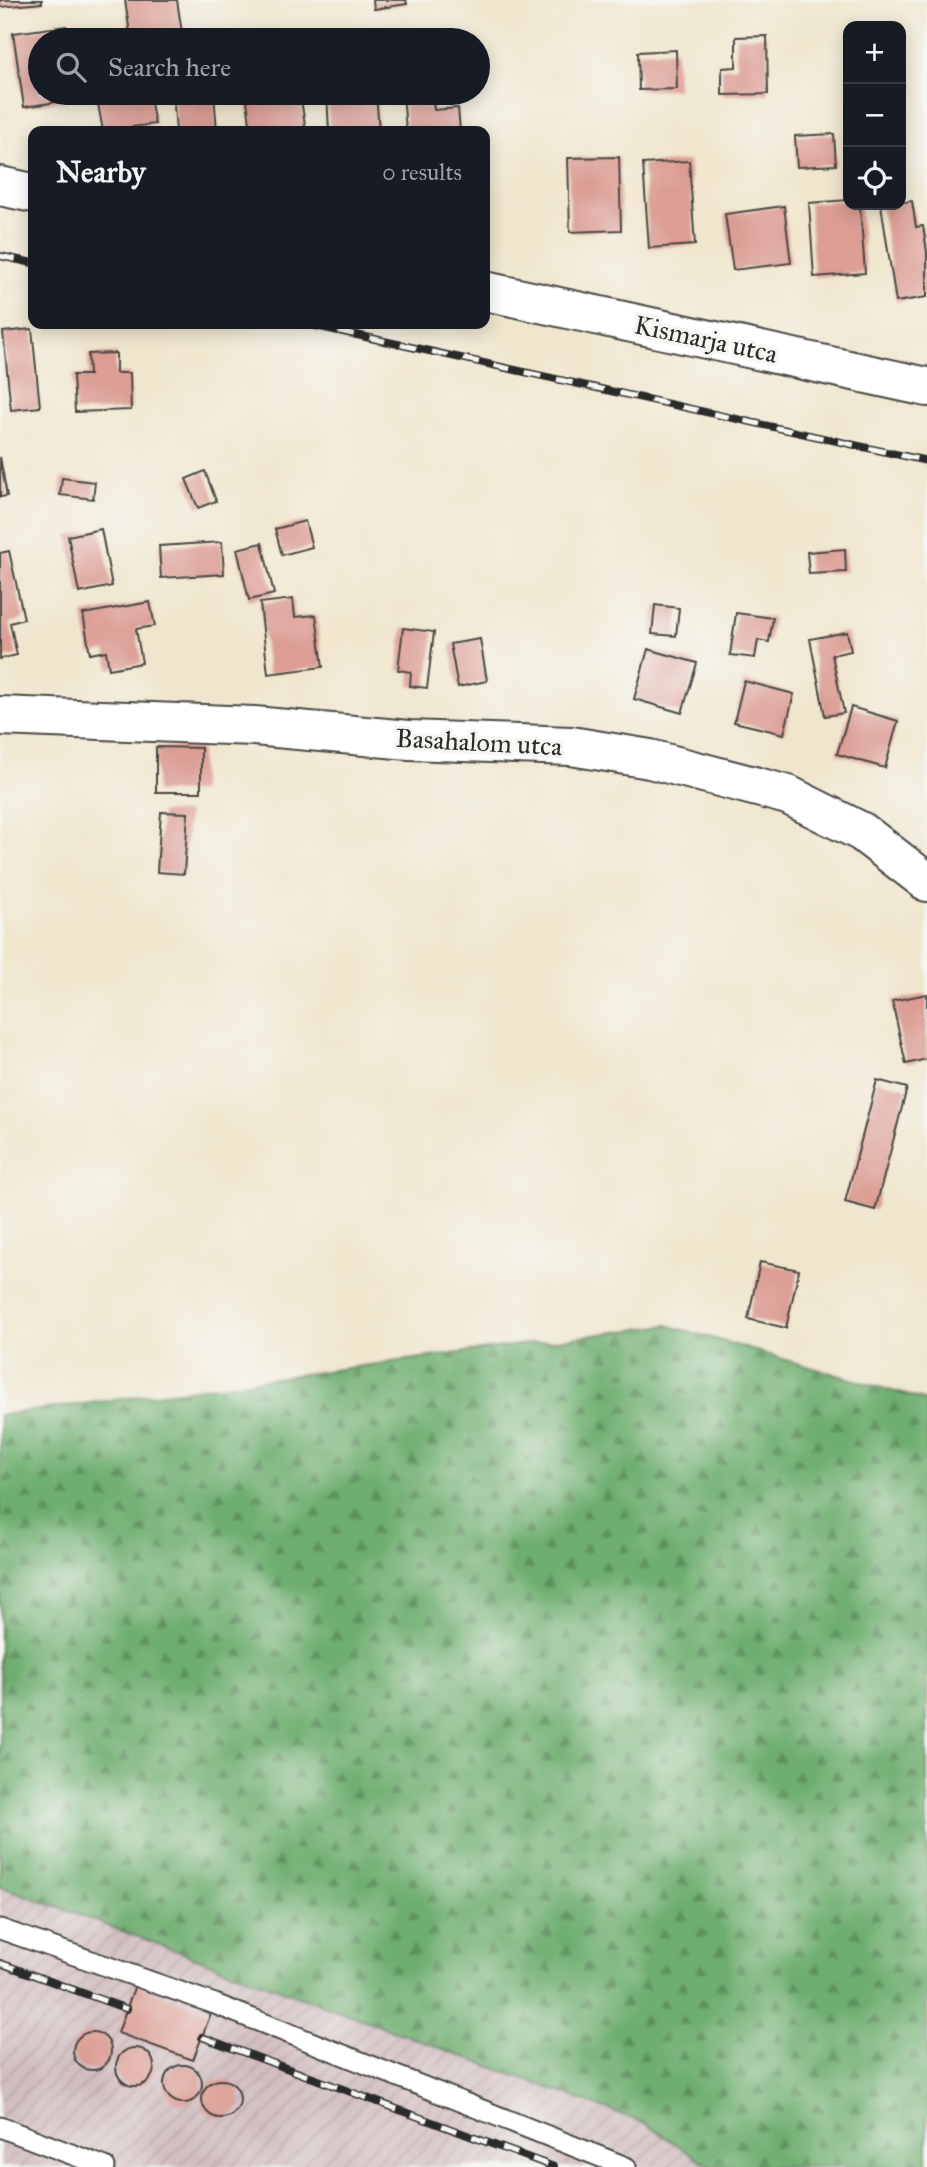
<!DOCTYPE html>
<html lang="en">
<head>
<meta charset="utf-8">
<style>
	body { margin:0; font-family:"IM FELL Great Primer",serif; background:#20242c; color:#f1f3f6 }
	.controls { position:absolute; right:21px; top:21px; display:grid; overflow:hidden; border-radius:14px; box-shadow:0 4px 18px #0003 }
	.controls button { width:63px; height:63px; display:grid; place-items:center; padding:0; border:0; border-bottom:2px solid #363941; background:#171b24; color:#f1f3f6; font:35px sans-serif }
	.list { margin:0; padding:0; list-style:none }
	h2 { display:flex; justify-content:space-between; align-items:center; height:91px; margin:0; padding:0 28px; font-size:30px }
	h2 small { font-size:23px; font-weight:400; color:#9ea1a6 }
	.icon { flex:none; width:38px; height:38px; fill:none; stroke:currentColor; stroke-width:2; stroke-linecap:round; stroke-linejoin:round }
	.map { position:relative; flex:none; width:927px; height:2167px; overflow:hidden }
	.search { position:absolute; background:#171b24; box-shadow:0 4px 18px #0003; left:28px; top:28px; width:462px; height:77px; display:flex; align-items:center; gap:18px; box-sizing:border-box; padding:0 24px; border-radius:38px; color:#9ea1a6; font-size:26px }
	.panel { position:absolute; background:#171b24; box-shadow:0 4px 18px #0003; left:28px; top:126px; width:462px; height:203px; border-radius:14px }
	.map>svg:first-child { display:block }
</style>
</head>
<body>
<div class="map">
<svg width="927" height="2167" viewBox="0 0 927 2167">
	<defs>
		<pattern id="industrial-furrows" width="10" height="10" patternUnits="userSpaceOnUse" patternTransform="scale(1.75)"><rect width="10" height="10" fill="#d2bec1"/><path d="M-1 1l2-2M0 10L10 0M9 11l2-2" fill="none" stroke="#b4a3a6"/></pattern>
		<pattern id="forest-firs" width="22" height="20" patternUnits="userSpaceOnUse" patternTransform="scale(1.75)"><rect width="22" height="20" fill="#6eae70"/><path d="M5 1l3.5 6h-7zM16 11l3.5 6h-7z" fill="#5b8e5c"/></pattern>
	</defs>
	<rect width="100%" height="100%" fill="#f6f6f2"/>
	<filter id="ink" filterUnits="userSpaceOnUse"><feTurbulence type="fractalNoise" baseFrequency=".0143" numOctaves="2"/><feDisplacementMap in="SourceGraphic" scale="14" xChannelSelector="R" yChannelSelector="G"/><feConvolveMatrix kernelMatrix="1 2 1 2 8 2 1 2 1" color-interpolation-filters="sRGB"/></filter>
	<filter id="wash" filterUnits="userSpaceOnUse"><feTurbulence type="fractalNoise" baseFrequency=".00686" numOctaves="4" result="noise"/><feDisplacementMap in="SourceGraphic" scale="28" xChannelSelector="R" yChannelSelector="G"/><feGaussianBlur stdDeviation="1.57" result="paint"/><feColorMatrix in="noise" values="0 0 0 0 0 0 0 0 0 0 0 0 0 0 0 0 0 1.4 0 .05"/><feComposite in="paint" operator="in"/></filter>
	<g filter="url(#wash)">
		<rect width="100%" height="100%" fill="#f0e6ce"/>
		<path fill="url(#industrial-furrows)" d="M0 1886 644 2123 711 2167H0Z"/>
		<path fill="url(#forest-firs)" stroke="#4c6c4e" stroke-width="2" d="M667 1325 927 1401V2167H711L644 2123 0 1886V1415Z"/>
		<g id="blocks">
			<g fill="#db9d94">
				<path d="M0 0H42V3L0 7Z"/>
				<path d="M125 0H177L182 33 131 40Z"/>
				<path d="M373 0H406L407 4 374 9Z"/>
				<path d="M66 26 68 40H40V93H76L77 99 24 107 13 33Z"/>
				<path d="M767 36 768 94 722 95V68L736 67V37Z"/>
				<path d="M676 50 677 89 639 90 638 52Z"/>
				<path d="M96 93H149L155 124 103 131Z"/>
				<path d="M173 93H214L217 131H176Z"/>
				<path d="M246 93H300L306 131H251Z"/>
				<path d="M376 93 379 131H329L327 94Z"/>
				<path d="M403 93H432L434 110 458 108 460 131H406Z"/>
				<path d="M834 134 836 165 797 167 795 136Z"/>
				<path d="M619 157 621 230 570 232 568 158Z"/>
				<path d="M689 161 695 245 649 248 643 164Z"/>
				<path d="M848 200V205H860L865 273 814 277 809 203Z"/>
				<path d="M912 201 916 227 923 226 927 252V297L896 302 881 205Z"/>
				<path d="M784 206 791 263 733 270 725 214Z"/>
				<path d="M32 329 40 407 11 410 3 332Z"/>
				<path d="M116 353V373H130L131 410 75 412 73 375H89L88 354Z"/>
				<path d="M0 457 7 496 0 497Z"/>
				<path d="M205 471 216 501 198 508 186 479Z"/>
				<path d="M62 478 95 482 93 499 60 495Z"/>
				<path d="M305 521 312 547 282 555 275 529Z"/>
				<path d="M101 529 112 586 79 593 68 536Z"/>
				<path d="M222 542 224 574 161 578 159 546Z"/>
				<path d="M262 543 274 594 249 600 237 549Z"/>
				<path d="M845 549 846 572 809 574 807 552Z"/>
				<path d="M9 551 24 619 10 623 17 655 0 659V553Z"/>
				<path d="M293 599 295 617 316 615 323 667 268 674 260 603Z"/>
				<path d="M150 602 155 626 136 629 142 663 109 669 106 651 90 654 83 614Z"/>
				<path d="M655 605 679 608 676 636 652 634Z"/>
				<path d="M736 613 773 618 769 642 758 640 755 658 730 655Z"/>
				<path d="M403 628 434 632 427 688 410 686 411 672 398 670Z"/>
				<path d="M847 632 851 651 832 655 844 713 825 716 810 639Z"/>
				<path d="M480 639 487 681 458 687 450 644Z"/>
				<path d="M648 649 697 663 682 713 634 699Z"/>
				<path d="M744 681 794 694 784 734 734 722Z"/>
				<path d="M851 707 898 721 885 768 837 754Z"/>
				<path d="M156 747 201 748V792H156Z"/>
				<path d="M161 812 188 813 184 874 157 872Z"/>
				<path d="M927 994V1059L906 1064 892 1001Z"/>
				<path d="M877 1080 907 1088 875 1210 845 1202Z"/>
				<path d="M760 1262 799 1270 786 1328 748 1319Z"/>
				<path d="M135 1985 211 2013 193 2060 118 2033Z"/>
				<circle cx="92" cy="2051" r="19"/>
				<circle cx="135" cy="2067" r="19"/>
				<circle cx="183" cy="2084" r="19"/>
				<circle cx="221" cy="2099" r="19"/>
			</g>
		</g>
	</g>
	<g filter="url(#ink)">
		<use href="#blocks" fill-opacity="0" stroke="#494743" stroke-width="2"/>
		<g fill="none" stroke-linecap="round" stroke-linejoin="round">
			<g stroke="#494743" stroke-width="23">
				<g id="lane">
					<path d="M0 1929 215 2004 626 2167"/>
					<path d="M0 2127 105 2167"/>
				</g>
			</g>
			<g stroke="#494743" stroke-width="42">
				<g id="street">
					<path d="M0 186 33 193"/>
					<path d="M485 291 927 387"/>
					<path d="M0 716 254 726 409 740 571 746 650 759 788 795 862 832 927 882"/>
				</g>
			</g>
			<use href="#lane" stroke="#fff" stroke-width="19"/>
			<use href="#street" stroke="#fff" stroke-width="38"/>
			<g stroke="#2b2b2b" stroke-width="8">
				<g id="rail">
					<path d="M0 256 33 263"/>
					<path d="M307 324 927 461"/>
					<path d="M0 1963 127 2009"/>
					<path d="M202 2037 554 2167"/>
				</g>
			</g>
			<use href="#rail" stroke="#f6f6f2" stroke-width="5" stroke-dasharray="16" stroke-linecap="butt"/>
		</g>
	</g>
	<g text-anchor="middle" stroke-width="7" stroke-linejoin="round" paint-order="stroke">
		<g font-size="26" fill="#2b2b2b" stroke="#f6f6f2">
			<text transform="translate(706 339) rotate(12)" y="9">Kismarja utca</text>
			<text transform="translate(479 742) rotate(3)" y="9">Basahalom utca</text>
		</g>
	</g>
</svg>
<div class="controls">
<button>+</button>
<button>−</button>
<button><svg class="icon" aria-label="locate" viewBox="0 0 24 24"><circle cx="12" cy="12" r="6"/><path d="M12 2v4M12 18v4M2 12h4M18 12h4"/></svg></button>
</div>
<div class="search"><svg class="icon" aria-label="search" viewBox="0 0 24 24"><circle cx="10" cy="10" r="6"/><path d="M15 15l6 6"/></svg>Search here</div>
<section class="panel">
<h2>Nearby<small>0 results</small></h2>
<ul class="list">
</ul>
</section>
</div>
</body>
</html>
